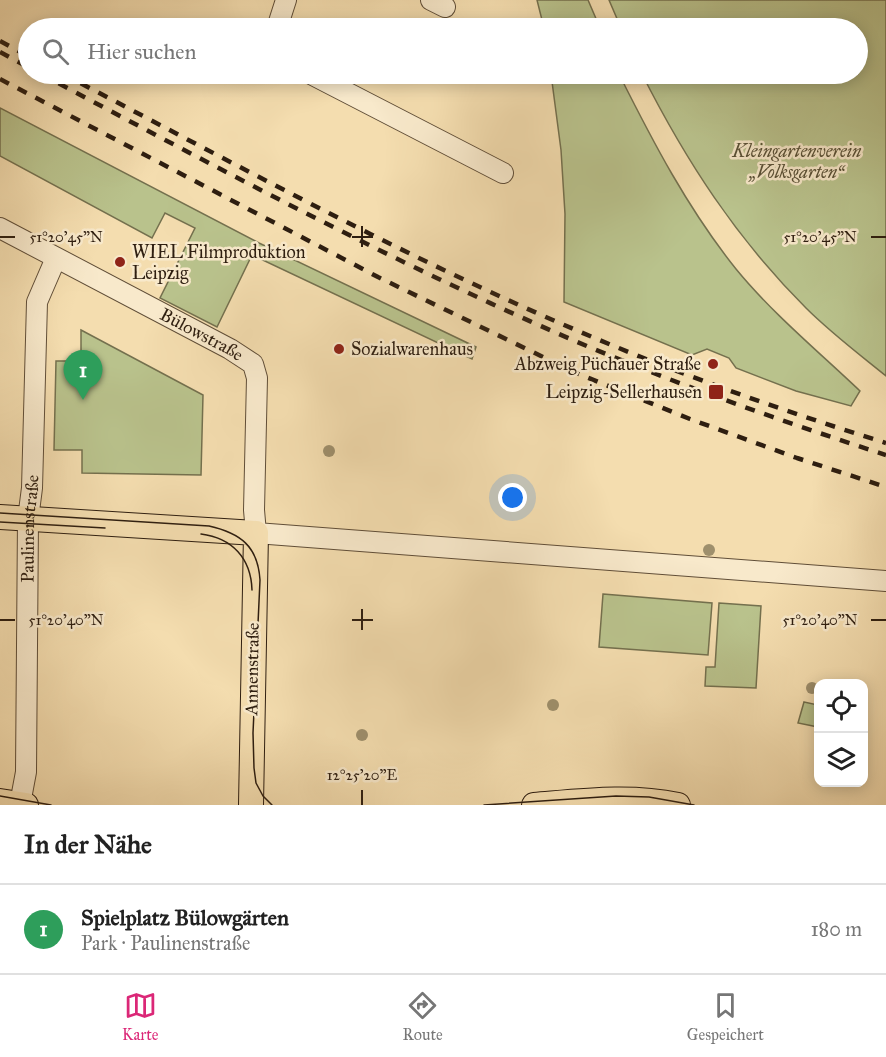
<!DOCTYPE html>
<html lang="de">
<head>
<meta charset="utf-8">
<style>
	body { margin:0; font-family:"IM FELL Great Primer",serif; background:#f2f2f2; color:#222 }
	.controls { position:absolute; right:18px; bottom:18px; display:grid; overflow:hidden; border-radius:12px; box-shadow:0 3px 15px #0003 }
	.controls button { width:54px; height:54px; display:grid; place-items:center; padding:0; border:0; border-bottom:2px solid #e0e0e0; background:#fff; color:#222; font:30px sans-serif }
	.you { position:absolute; left:513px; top:498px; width:21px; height:21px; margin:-15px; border:4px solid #fff; border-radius:50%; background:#1a73e8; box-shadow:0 0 0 9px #1a73e833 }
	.badge { display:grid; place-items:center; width:39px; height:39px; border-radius:50%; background:#db2777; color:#fff; font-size:20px; font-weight:700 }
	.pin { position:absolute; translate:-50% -50px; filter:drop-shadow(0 2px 3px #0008) }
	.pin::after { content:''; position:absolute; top:32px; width:21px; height:18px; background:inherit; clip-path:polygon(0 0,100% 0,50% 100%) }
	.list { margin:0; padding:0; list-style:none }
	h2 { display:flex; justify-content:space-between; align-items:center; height:78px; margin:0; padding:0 24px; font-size:26px }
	h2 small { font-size:20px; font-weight:400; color:#767676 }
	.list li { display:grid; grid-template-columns:39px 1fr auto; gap:18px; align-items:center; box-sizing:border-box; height:90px; padding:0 24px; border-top:2px solid #e0e0e0 }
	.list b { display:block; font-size:22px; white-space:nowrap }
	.list p { margin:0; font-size:20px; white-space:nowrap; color:#767676 }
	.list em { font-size:20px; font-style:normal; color:#767676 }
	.icon { flex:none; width:33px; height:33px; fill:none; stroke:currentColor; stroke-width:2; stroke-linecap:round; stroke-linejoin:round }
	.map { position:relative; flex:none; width:886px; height:805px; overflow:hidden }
	.search { position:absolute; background:#fff; box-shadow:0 3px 15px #0003; left:18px; right:18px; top:18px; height:66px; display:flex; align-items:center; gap:15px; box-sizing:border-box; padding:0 21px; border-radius:33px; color:#767676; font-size:22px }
	.sheet { height:168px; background:#fff }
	nav { display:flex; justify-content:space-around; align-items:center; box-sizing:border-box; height:84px; border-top:2px solid #e0e0e0; background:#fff; font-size:16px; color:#767676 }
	nav a { display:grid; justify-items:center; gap:3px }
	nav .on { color:#db2777 }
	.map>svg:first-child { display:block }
</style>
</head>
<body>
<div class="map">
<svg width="886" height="805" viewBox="0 0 886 805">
	<rect width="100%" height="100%" fill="#f4ddaf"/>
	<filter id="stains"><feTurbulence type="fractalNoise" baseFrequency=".00333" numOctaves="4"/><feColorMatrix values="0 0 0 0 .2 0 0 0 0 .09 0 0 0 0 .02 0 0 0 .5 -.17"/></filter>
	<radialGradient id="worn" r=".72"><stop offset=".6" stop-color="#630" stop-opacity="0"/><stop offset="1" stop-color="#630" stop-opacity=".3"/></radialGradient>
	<g fill="#b9c28c" stroke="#74704e" stroke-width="1.5">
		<path d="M537 0H588L600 28H544Z"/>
		<path d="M609 0H886V376C859 354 831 333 806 308 736 238 686 161 642 74H858V28H621Z"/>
		<path d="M551 74H619C653 142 688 209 736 269 772 313 819 352 860 391L851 406 796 391 736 368 729 358 707 349 692 355 564 302 565 214 561 150Z"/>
		<path d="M0 108 259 243 476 347 472 359 252 255 217 327 160 298 195 228 165 213 152 238 0 156Z"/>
		<path d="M81 330 203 395 201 475 82 473V450H54L56 361H81Z"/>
		<path d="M603 594 712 603 708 655 599 647Z"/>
		<path d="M719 603 761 606 756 688 705 686 706 667H715Z"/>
		<path d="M804 702 818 705V727L798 723Z"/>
	</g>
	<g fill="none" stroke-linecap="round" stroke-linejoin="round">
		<g stroke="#604e38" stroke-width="22">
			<g id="minor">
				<path d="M431 0 445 7"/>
				<path d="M277 28 286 0"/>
				<path d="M311 74 503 173"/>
				<path id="s1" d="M0 228 230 349 253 364 257 378 254 510 256 533 886 581"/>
				<path id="s2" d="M20 804 26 772 28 519 32 488 37 302 56 258"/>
			</g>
		</g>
		<g stroke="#2e1e10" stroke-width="26">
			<g id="major">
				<path d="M0 517 256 533 251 805"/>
				<path d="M0 801 26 805"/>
				<path d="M534 805C583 801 630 795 678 805"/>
			</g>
		</g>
		<use href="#minor" stroke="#f8e9cb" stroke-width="20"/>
		<use href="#major" stroke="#f4ddaf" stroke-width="24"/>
		<g stroke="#2e1e10" stroke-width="1.5">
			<path d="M0 513 209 526C240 533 258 546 260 580L253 733 254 768 256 783 263 796 272 805"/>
			<path d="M0 522 105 528"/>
			<path d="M201 534C232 538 251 558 252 590"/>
			<path d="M0 796 51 805"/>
			<path d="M484 805 616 796 649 797 694 805"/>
		</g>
		<g stroke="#2e1e10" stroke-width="4.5" stroke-dasharray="10 10" stroke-linecap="butt">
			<path d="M0 41 28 56"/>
			<path d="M0 52 28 67"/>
			<path d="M41 74C216 167 392 262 575 341 676 384 781 421 886 455"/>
			<path d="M63 74C228 160 391 250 562 324 667 370 777 409 886 443"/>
			<path d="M0 79 378 277 574 372 690 419 797 458 886 487"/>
		</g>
	</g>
	<g fill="#9e8f6c">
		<circle cx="329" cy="451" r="6"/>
		<circle cx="709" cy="550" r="6"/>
		<circle cx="812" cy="688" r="6"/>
		<circle cx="553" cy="705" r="6"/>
		<circle cx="362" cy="735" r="6"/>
	</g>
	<path fill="none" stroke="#2e1e10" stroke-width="2" d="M362 226V247M0 237H15M352 237H373M871 237H886M362 609V630M0 620H15M352 620H373M871 620H886M362 790V805"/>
	<g fill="#8f2418" stroke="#f8e9cb" stroke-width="2">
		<circle cx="120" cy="262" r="6"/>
		<circle cx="339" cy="349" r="6"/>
		<circle cx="713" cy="364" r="6"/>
		<rect x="708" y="384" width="16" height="16" rx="3"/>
	</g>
	<g text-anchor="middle" stroke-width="5" stroke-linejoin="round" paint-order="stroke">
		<g font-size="18" font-style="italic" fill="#584f35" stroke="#f8e9cb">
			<text x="797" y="157">Kleingartenverein<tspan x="797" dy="21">„Volksgarten“</tspan></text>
		</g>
		<g font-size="18" fill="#2e1e10" stroke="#f8e9cb" text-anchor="start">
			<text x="132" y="258">WIEL Filmproduktion<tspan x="132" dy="21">Leipzig</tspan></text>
			<text x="351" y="355">Sozialwarenhaus</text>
			<text x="701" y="370" text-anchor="end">Abzweig Püchauer Straße</text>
			<text x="702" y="398" text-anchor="end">Leipzig-Sellerhausen</text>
		</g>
		<g font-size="18" fill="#2e1e10" stroke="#f8e9cb">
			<text dy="6" stroke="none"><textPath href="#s1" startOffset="228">Bülowstraße</textPath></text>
			<text dy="6" stroke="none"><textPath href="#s2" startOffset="276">Paulinenstraße</textPath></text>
			<text transform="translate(252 669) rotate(-89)" y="6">Annenstraße</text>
		</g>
	</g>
	<g font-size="15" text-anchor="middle" fill="#2e1e10" stroke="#f8e9cb" stroke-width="5" stroke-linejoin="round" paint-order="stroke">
		<text x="66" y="242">51°20'45"N</text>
		<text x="820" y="242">51°20'45"N</text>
		<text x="66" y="625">51°20'40"N</text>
		<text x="820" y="625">51°20'40"N</text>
		<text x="362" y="780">12°25'20"E</text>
	</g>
	<rect width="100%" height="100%" filter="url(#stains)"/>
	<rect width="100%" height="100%" fill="url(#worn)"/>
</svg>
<div class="controls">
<button><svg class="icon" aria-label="locate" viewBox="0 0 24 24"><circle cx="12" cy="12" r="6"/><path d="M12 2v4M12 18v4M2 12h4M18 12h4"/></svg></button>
<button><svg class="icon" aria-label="layers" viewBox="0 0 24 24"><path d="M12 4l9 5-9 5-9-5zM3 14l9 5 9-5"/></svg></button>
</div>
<div class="you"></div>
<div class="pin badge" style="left:83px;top:400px;background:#2e9e5b">1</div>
<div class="search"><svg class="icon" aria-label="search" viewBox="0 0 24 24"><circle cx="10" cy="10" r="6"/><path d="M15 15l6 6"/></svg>Hier suchen</div>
</div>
<section class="sheet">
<h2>In der Nähe<small></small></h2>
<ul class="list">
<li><span class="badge" style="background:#2e9e5b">1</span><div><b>Spielplatz Bülowgärten</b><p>Park · Paulinenstraße</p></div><em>180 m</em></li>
</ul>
</section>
<nav>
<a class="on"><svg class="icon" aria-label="map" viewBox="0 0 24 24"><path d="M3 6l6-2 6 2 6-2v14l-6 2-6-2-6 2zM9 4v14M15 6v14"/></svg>Karte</a>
<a><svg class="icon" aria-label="directions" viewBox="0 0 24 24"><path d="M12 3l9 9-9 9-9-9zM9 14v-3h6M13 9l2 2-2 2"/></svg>Route</a>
<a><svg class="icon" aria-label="saved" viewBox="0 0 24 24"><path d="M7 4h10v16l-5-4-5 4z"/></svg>Gespeichert</a>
</nav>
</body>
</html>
